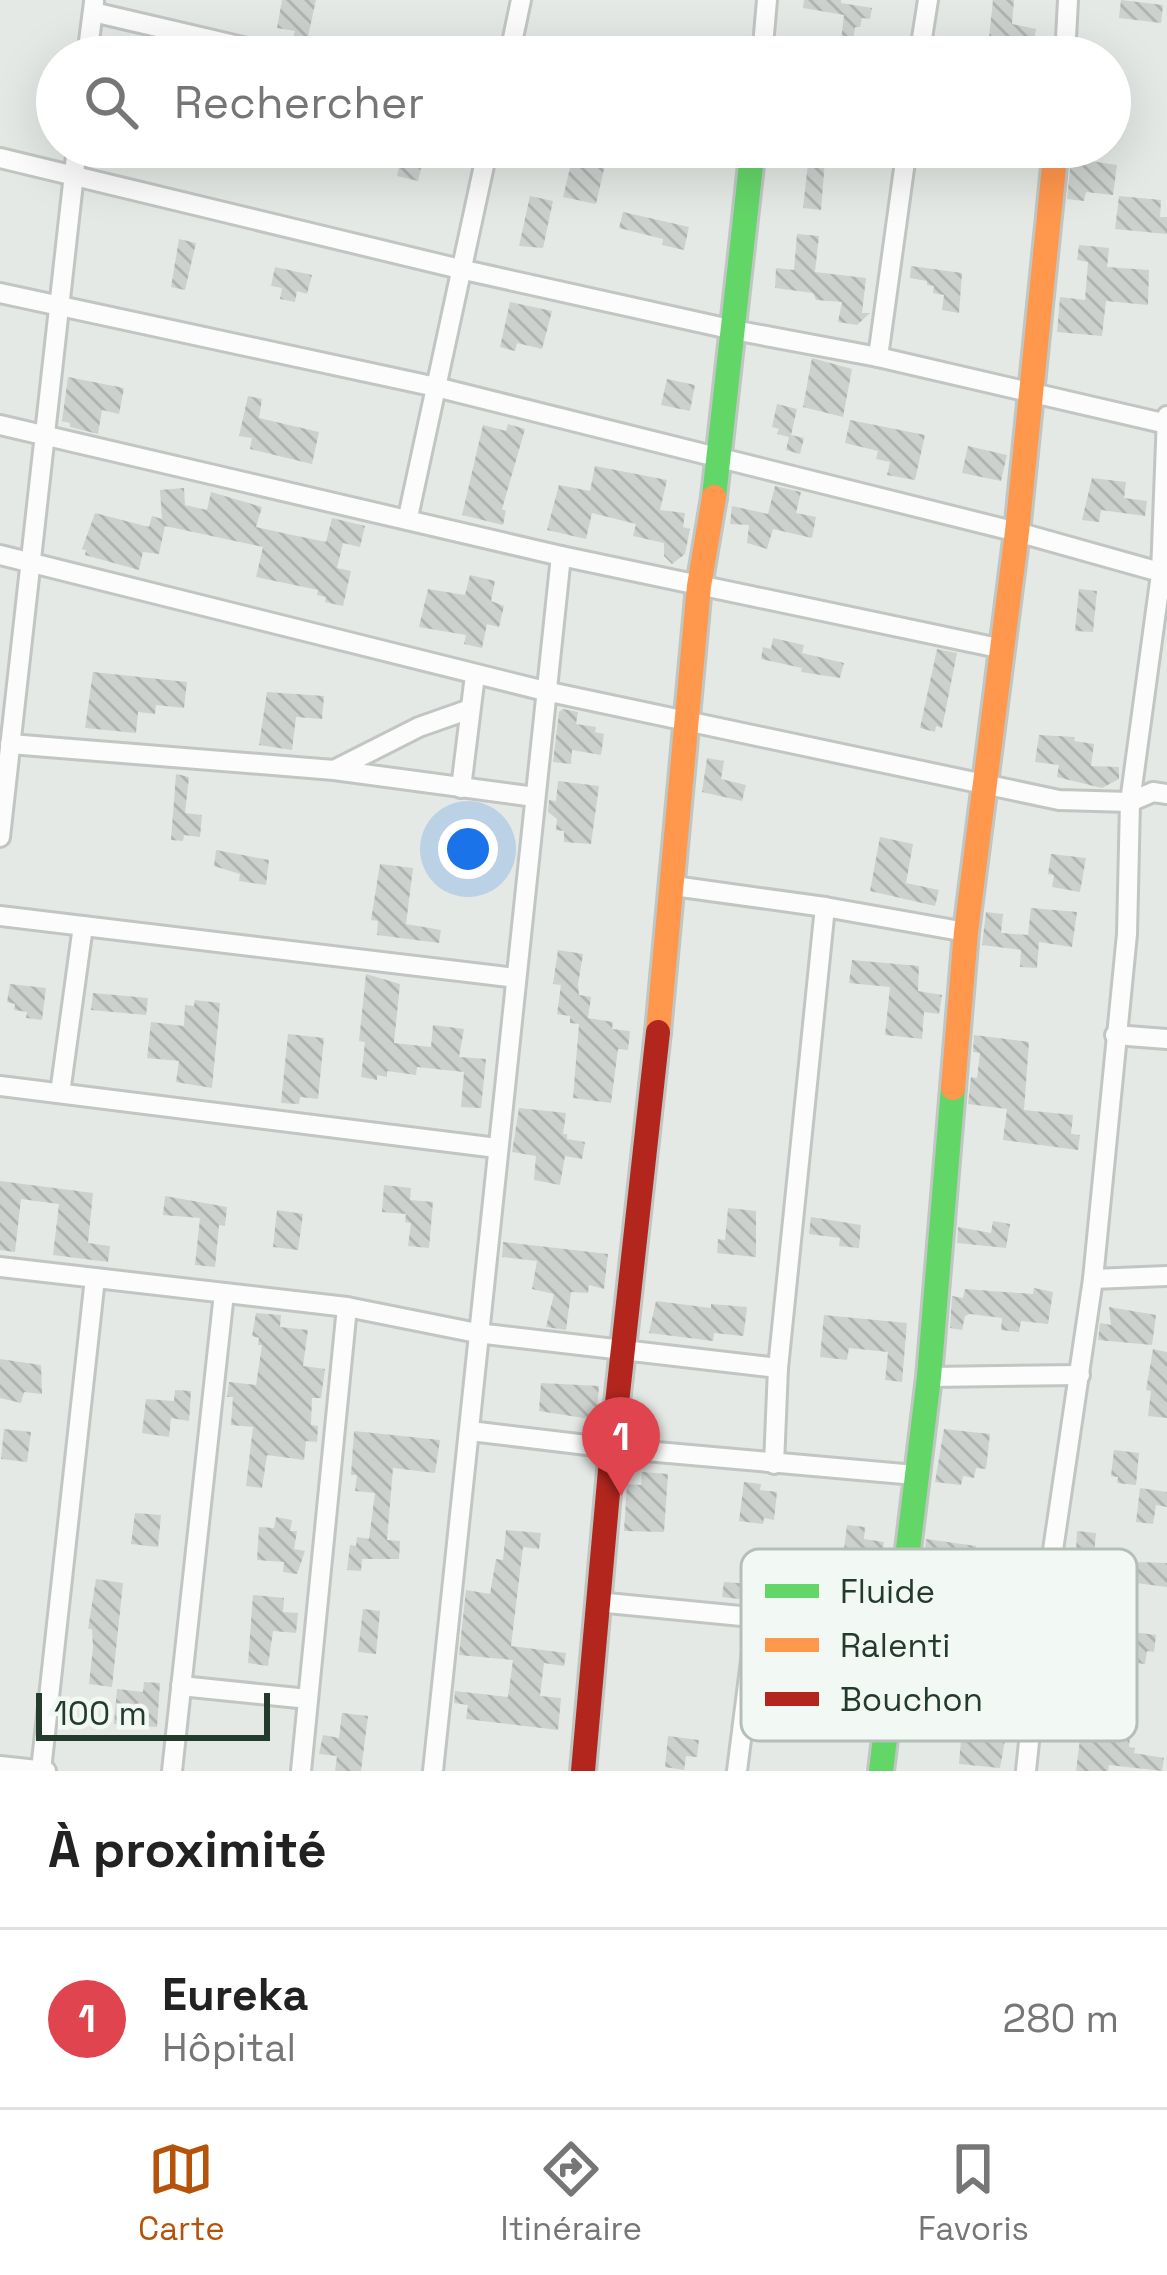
<!DOCTYPE html>
<html lang="fr">
<head>
<meta charset="utf-8">
<style>
	body { margin:0; font-family:"Space Grotesk",sans-serif; background:#f2f2f2; color:#222 }
	.scale { position:absolute; left:36px; bottom:30px; width:234px; box-sizing:border-box; padding-left:12px; border:6px solid #233a2d; border-top:0; font-size:33px; line-height:42px; white-space:nowrap; color:#233a2d; -webkit-text-stroke:9px #f2f8f3; paint-order:stroke }
	.you { position:absolute; left:468px; top:849px; width:42px; height:42px; margin:-30px; border:9px solid #fff; border-radius:50%; background:#1a73e8; box-shadow:0 0 0 18px #1a73e833 }
	.badge { display:grid; place-items:center; width:78px; height:78px; border-radius:50%; background:#b45309; color:#fff; font-size:39px; font-weight:700 }
	.pin { position:absolute; translate:-50% -99px; filter:drop-shadow(0 3px 6px #0008) }
	.pin::after { content:''; position:absolute; top:63px; width:42px; height:36px; background:inherit; clip-path:polygon(0 0,100% 0,50% 100%) }
	.list { margin:0; padding:0; list-style:none }
	h2 { display:flex; justify-content:space-between; align-items:center; height:156px; margin:0; padding:0 48px; font-size:51px }
	h2 small { font-size:39px; font-weight:400; color:#767676 }
	.list li { display:grid; grid-template-columns:78px 1fr auto; gap:36px; align-items:center; box-sizing:border-box; height:180px; padding:0 48px; border-top:3px solid #e0e0e0 }
	.list b { display:block; font-size:45px; white-space:nowrap }
	.list p { margin:0; font-size:39px; white-space:nowrap; color:#767676 }
	.list em { font-size:39px; font-style:normal; color:#767676 }
	.icon { flex:none; width:66px; height:66px; fill:none; stroke:currentColor; stroke-width:2; stroke-linecap:round; stroke-linejoin:round }
	.map { position:relative; flex:none; width:1167px; height:1771px; overflow:hidden }
	.search { position:absolute; background:#fff; box-shadow:0 12px 48px #0002; left:36px; right:36px; top:36px; height:132px; display:flex; align-items:center; gap:30px; box-sizing:border-box; padding:0 42px; border-radius:66px; color:#767676; font-size:45px }
	.sheet { height:336px; background:#fff }
	nav { display:flex; justify-content:space-around; align-items:center; box-sizing:border-box; height:168px; border-top:3px solid #e0e0e0; background:#fff; font-size:33px; color:#767676 }
	nav a { display:grid; justify-items:center; gap:6px }
	nav .on { color:#b45309 }
	.map>svg:first-child { display:block }
</style>
</head>
<body>
<div class="map">
<svg width="1167" height="1771" viewBox="0 0 1167 1771">
	<defs>
		<pattern id="building-back-hatch" width="6" height="6" patternUnits="userSpaceOnUse" patternTransform="scale(3)"><rect width="6" height="6" fill="#cdd1ce"/><path d="M-1 5l2 2M0 0l6 6M5-1l2 2" fill="none" stroke="#b0b4b1"/></pattern>
	</defs>
	<rect width="100%" height="100%" fill="#e4e9e5"/>
	<g fill="url(#building-back-hatch)">
		<path d="M282 0H316L307 41 293 38 295 31 277 28Z"/>
		<path d="M804 0H841V3L872 8 870 19 862 18 860 27H855L851 57H839L844 15 803 8Z"/>
		<path d="M993 0H1014L1012 24 1036 29 1031 57 987 56Z"/>
		<path d="M1121 0 1163 5 1161 23 1119 18Z"/>
		<path d="M398 147H426L418 181 397 176 399 167 394 166Z"/>
		<path d="M575 147H609L596 204 563 197Z"/>
		<path d="M801 147H826L821 210 803 208 808 163 800 162Z"/>
		<path d="M1071 158 1117 165 1113 195 1086 192 1084 201 1067 199Z"/>
		<path d="M530 196 553 201 543 248 519 246Z"/>
		<path d="M1119 196 1161 200 1160 217H1167V234L1115 229Z"/>
		<path d="M623 212 689 227 684 250 662 245 663 239 619 228Z"/>
		<path d="M797 234 819 236 815 272 866 278 862 313H870L857 325 838 322 842 302 816 300 813 293 775 288 776 268 794 270Z"/>
		<path d="M179 239 196 243 185 290 171 287Z"/>
		<path d="M1079 245 1109 248 1107 267 1149 270 1148 305 1106 301 1102 336 1057 332 1060 297 1085 300 1088 262 1077 260Z"/>
		<path d="M911 266 962 273 959 313 942 310 944 295 933 293 934 286 927 285V281L910 278Z"/>
		<path d="M275 267 312 275 307 294 297 291 295 302 280 299 282 288 271 286Z"/>
		<path d="M510 302 552 311 542 349 517 343 515 351 500 347Z"/>
		<path d="M812 358 852 369 843 417 803 407Z"/>
		<path d="M68 377 124 388 119 414 102 410 98 434 70 427V423L62 421Z"/>
		<path d="M667 379 695 385 690 411 661 405Z"/>
		<path d="M248 396 262 399 259 418 319 432 312 464 250 449 252 438 239 436Z"/>
		<path d="M777 404 797 409 791 435 804 438 800 454 786 450 789 437 777 434 779 429 772 427Z"/>
		<path d="M850 420 925 435 915 480 887 475 890 462 876 459 878 451 845 443Z"/>
		<path d="M508 424 525 429 502 509 506 511 503 525 462 515 483 425 506 431Z"/>
		<path d="M968 446 1007 455 1001 481 962 473Z"/>
		<path d="M595 466 667 480 660 510 685 513 683 527 690 529 685 554 672 564 664 556V543L633 536 636 524 592 513 586 539 547 530 559 485 590 491Z"/>
		<path d="M1092 478 1126 482 1124 498 1147 501 1145 516 1101 510 1099 522 1082 520Z"/>
		<path d="M775 486 801 492 796 513 816 517 812 538 773 529 767 549 747 543 749 525 730 524 732 506 768 514Z"/>
		<path d="M184 488 185 505 207 510 211 492 262 507 256 527 283 533 326 542 332 518 365 526 360 547 343 543 337 568 351 571 343 606 325 602 326 597 317 595 318 590 256 577 263 547 165 526 159 554 143 552 139 570 85 555 86 550 82 549 95 513 149 527 152 516 162 519 160 490Z"/>
		<path d="M470 575 495 581 491 601 504 606 499 627 487 624 482 648 464 644 466 635 419 627 428 589 465 595Z"/>
		<path d="M1079 589 1097 591 1093 632 1075 631Z"/>
		<path d="M773 638 804 645 802 653 844 663 840 678 801 672 802 668 761 659 763 647 771 649Z"/>
		<path d="M937 649 957 653 942 728 936 726 935 732 920 728Z"/>
		<path d="M93 672 187 682 184 708 156 705 155 714 138 712 136 733 85 728Z"/>
		<path d="M267 692 324 696 322 719 296 717 292 750 259 745Z"/>
		<path d="M563 709 578 712 576 724 596 727 595 732 604 734 601 755 572 750 571 764 553 762 559 712Z"/>
		<path d="M1039 735 1075 737 1074 741 1094 744 1091 766 1119 767V779L1102 788 1057 777 1059 765 1035 762Z"/>
		<path d="M707 758 724 761 721 779 746 785 742 801 702 792Z"/>
		<path d="M176 774 189 777 185 813 202 815 200 837 184 835 183 841 171 840Z"/>
		<path d="M558 781 599 786 591 844 564 842V831L556 830 557 819 548 812 549 800 556 801Z"/>
		<path d="M880 837 913 844 906 883 939 890 935 906 870 891Z"/>
		<path d="M216 850 269 860 266 885 239 881 240 874 214 866Z"/>
		<path d="M1051 854 1086 858 1080 892 1052 887 1054 875 1048 874Z"/>
		<path d="M380 864 413 868 406 924 441 930 439 943 377 935 378 921 371 920Z"/>
		<path d="M1031 908 1077 912 1072 947 1039 942 1037 968 1020 967 1021 950 982 945 986 912 1003 914 1001 933 1028 935Z"/>
		<path d="M558 950 583 954 578 984 579 995 591 997 588 1018 613 1022 612 1029 630 1031 628 1050 618 1049 611 1103 573 1098 579 1024 570 1023V1016L557 1014 561 985 553 984Z"/>
		<path d="M852 960 919 966 918 991 942 995 939 1014 924 1012 922 1039 885 1035 890 987 849 983Z"/>
		<path d="M366 974 400 984 394 1043 431 1047 433 1025 464 1029 459 1057 486 1059 481 1108 461 1107 464 1072 417 1067 416 1075 387 1071V1077L377 1075V1080L361 1077 365 1042 359 1041Z"/>
		<path d="M10 984 46 988 42 1020 26 1018 27 1012 14 1010 15 1004 7 1002Z"/>
		<path d="M93 993 148 998 146 1015 91 1010Z"/>
		<path d="M195 1000 220 1003 212 1088 176 1082 179 1061 147 1058 151 1022 184 1026 185 1005 194 1006Z"/>
		<path d="M288 1034 324 1038 318 1099 300 1097 299 1104 281 1103Z"/>
		<path d="M974 1035 1029 1042 1024 1110 1073 1115 1071 1134 1080 1135 1078 1150 1003 1140 1007 1109 968 1104 971 1077 977 1078 980 1053 973 1052Z"/>
		<path d="M519 1108 566 1113 563 1134H567V1139L585 1142 582 1159 565 1156 560 1185 534 1180 536 1156 512 1152Z"/>
		<path d="M0 1181 93 1193 88 1243 110 1246 108 1262 53 1255 59 1204 21 1199 15 1252 0 1250Z"/>
		<path d="M384 1185 411 1188 410 1200 433 1202 429 1248 408 1246 411 1223 405 1222 406 1214 382 1212Z"/>
		<path d="M165 1196 227 1207 225 1226 219 1225 215 1267 195 1265 200 1218 163 1215Z"/>
		<path d="M728 1208 756 1211V1257L717 1253 718 1239 725 1240Z"/>
		<path d="M277 1210 303 1214 298 1250 273 1247Z"/>
		<path d="M811 1217 861 1225 859 1248 839 1246 840 1238 809 1234Z"/>
		<path d="M993 1221 1010 1224 1006 1248 957 1243 958 1227 991 1233Z"/>
		<path d="M503 1242 608 1254 604 1289 589 1285 588 1293 571 1292 566 1330 546 1327 554 1294 532 1289 537 1261 502 1257Z"/>
		<path d="M1034 1288 1053 1292 1048 1324 1021 1321 1019 1332 1001 1330 1002 1318 970 1314 965 1316 962 1330 950 1328 952 1296 963 1298 965 1289 1033 1294Z"/>
		<path d="M656 1301 711 1308V1304L747 1307 744 1332 743 1336 714 1333 713 1341 649 1333Z"/>
		<path d="M1109 1307 1156 1315 1152 1345 1098 1340 1100 1323 1111 1325Z"/>
		<path d="M256 1313 281 1315 280 1327 308 1330 303 1366 325 1369 321 1398H312L311 1425 318 1426 317 1442 306 1441 304 1460 267 1455 262 1488 246 1486 253 1427 231 1425 233 1397H227L229 1382 256 1385 262 1345H258L259 1338 252 1336Z"/>
		<path d="M824 1315 907 1323 902 1382 885 1380 888 1352 849 1348 847 1360 820 1357Z"/>
		<path d="M1153 1349 1167 1352V1418L1148 1416 1151 1391 1146 1390Z"/>
		<path d="M0 1359 41 1365 42 1394 24 1392 21 1403 0 1398Z"/>
		<path d="M541 1383 599 1386 596 1420 539 1411Z"/>
		<path d="M175 1390 191 1391 189 1421 171 1418 169 1437 142 1433 146 1399 174 1401Z"/>
		<path d="M4 1429 31 1432 27 1462 1 1459Z"/>
		<path d="M944 1429 990 1434 986 1469 976 1468 974 1478 963 1476 961 1485 935 1482Z"/>
		<path d="M354 1431 440 1440 435 1473 393 1468 387 1540 400 1541 399 1559H362L361 1571 347 1570 350 1545 356 1546 357 1537 369 1539 375 1493 355 1491 357 1475H351Z"/>
		<path d="M1114 1450 1139 1453 1136 1485 1117 1483 1118 1477 1111 1476Z"/>
		<path d="M642 1472 668 1474 664 1532 624 1531 627 1484 641 1485Z"/>
		<path d="M744 1482 761 1484 760 1490 777 1492 774 1520 764 1518 763 1524 739 1521Z"/>
		<path d="M1140 1488 1167 1492V1507L1156 1505 1153 1524 1136 1522Z"/>
		<path d="M135 1513 161 1515 158 1547 131 1544Z"/>
		<path d="M276 1517 292 1520 290 1531H297L294 1549 305 1551 297 1574 283 1572 284 1562 257 1560 259 1527 274 1528Z"/>
		<path d="M847 1525 865 1527 864 1539 884 1542 878 1577 841 1574Z"/>
		<path d="M506 1530 541 1533 539 1549 523 1547 511 1646 566 1653 564 1666 544 1663 540 1696 561 1698 558 1730 466 1719 468 1705 454 1703 455 1691 508 1697 513 1660 459 1655 466 1590 490 1594 496 1559 503 1560Z"/>
		<path d="M1077 1531 1096 1533 1094 1554 1104 1555 1103 1561 1167 1563V1587L1128 1582 1123 1618 1098 1614 1101 1590 1075 1587 1076 1565 1069 1564 1071 1552H1076Z"/>
		<path d="M926 1539 976 1546 968 1612 919 1607Z"/>
		<path d="M96 1579 123 1583 112 1687 89 1684 93 1647 92 1629H88Z"/>
		<path d="M724 1582 776 1586 774 1603 722 1597Z"/>
		<path d="M253 1595 284 1598 283 1612 298 1613 296 1633 273 1631 268 1666 248 1663Z"/>
		<path d="M363 1609 380 1611 376 1654 358 1652Z"/>
		<path d="M1125 1631 1156 1635 1154 1652 1147 1651 1145 1664 1122 1661Z"/>
		<path d="M144 1682 160 1683 157 1727 114 1724 117 1689 143 1692Z"/>
		<path d="M1079 1696 1133 1701 1129 1747 1135 1748 1134 1753 1164 1758 1162 1771 1109 1765 1108 1771H1076L1082 1723 1076 1722Z"/>
		<path d="M342 1713 368 1716 361 1771H335L337 1756 319 1754 323 1735 339 1738Z"/>
		<path d="M962 1728 1006 1735 1000 1768 959 1764Z"/>
		<path d="M668 1736 699 1740 697 1757 686 1756 684 1770 665 1767Z"/>
	</g>
	<g fill="none" stroke-linecap="round" stroke-linejoin="round">
		<g stroke="#c1c6c2" stroke-width="24">
			<g id="street">
				<path d="M93 12 286 57"/>
				<path d="M87 57 94 2"/>
				<path d="M509 57 521 0"/>
				<path d="M762 57 767 0"/>
				<path d="M919 57 928 0"/>
				<path d="M1065 57 1068 0"/>
				<path d="M0 158 460 269 734 330 878 357 1167 424"/>
				<path d="M0 293 436 387 1017 532 1167 574"/>
				<path d="M878 357 907 147"/>
				<path d="M0 425 561 556 1003 649"/>
				<path d="M408 517 488 147"/>
				<path d="M0 555 545 691 1059 800 1130 802 1153 792 1167 794"/>
				<path d="M10 744 334 770 535 797"/>
				<path d="M334 770 419 727 470 709"/>
				<path d="M461 788 475 675"/>
				<path d="M0 837 77 147"/>
				<path d="M674 886 825 907 966 932"/>
				<path d="M0 916 516 978"/>
				<path d="M1115 1035 1167 1039"/>
				<path d="M0 1086 497 1148"/>
				<path d="M60 1093 83 926"/>
				<path d="M0 1267 347 1307 477 1333 778 1368"/>
				<path d="M1093 1279 1167 1276"/>
				<path d="M929 1377 1080 1375"/>
				<path d="M470 1431 612 1448 915 1475"/>
				<path d="M774 1464 778 1368 825 907"/>
				<path d="M597 1602 1039 1645"/>
				<path d="M181 1686 308 1699"/>
				<path d="M0 1766 46 1771"/>
				<path d="M41 1770 95 1278"/>
				<path d="M172 1771 224 1293"/>
				<path d="M301 1771 347 1307"/>
				<path d="M433 1771 561 556"/>
				<path d="M737 1771 756 1621"/>
				<path d="M1026 1771 1039 1645 1093 1279 1127 934 1130 802 1161 574 1167 416"/>
			</g>
		</g>
		<g stroke="#c0c6c2" stroke-width="30">
			<g id="fast">
				<path d="M714 497 753 147"/>
				<path d="M881 1771 929 1377 953 1088"/>
			</g>
		</g>
		<g stroke="#c0c6c2" stroke-width="30">
			<g id="slow">
				<path d="M658 1032 699 586 714 497"/>
				<path d="M953 1088 966 932 1017 532 1056 147"/>
			</g>
		</g>
		<g stroke="#c0c6c2" stroke-width="30">
			<path id="jam" d="M583 1771 612 1448 658 1032"/>
		</g>
		<use href="#street" stroke="#fbfcfb" stroke-width="18"/>
		<use href="#fast" stroke="#63d668" stroke-width="24"/>
		<use href="#slow" stroke="#ff974d" stroke-width="24"/>
		<use href="#jam" stroke="#b3261e" stroke-width="24"/>
	</g>
	<rect x="741" y="1549" width="396" height="192" rx="18" fill="#f2f8f3" stroke="#b4bfb8" stroke-width="3"/>
	<rect x="765" y="1584" width="54" height="14" fill="#63d668"/>
	<rect x="765" y="1638" width="54" height="14" fill="#ff974d"/>
	<rect x="765" y="1692" width="54" height="14" fill="#b3261e"/>
	<g font-size="33" fill="#233a2d">
		<text x="840" y="1603">Fluide</text>
		<text x="840" y="1657">Ralenti</text>
		<text x="840" y="1711">Bouchon</text>
	</g>
</svg>
<div class="scale">100 m</div>
<div class="you"></div>
<div class="pin badge" style="left:621px;top:1496px;background:#e0444e">1</div>
<div class="search"><svg class="icon" aria-label="search" viewBox="0 0 24 24"><circle cx="10" cy="10" r="6"/><path d="M15 15l6 6"/></svg>Rechercher</div>
</div>
<section class="sheet">
<h2>À proximité<small></small></h2>
<ul class="list">
<li><span class="badge" style="background:#e0444e">1</span><div><b>Eureka</b><p>Hôpital</p></div><em>280 m</em></li>
</ul>
</section>
<nav>
<a class="on"><svg class="icon" aria-label="map" viewBox="0 0 24 24"><path d="M3 6l6-2 6 2 6-2v14l-6 2-6-2-6 2zM9 4v14M15 6v14"/></svg>Carte</a>
<a><svg class="icon" aria-label="directions" viewBox="0 0 24 24"><path d="M12 3l9 9-9 9-9-9zM9 14v-3h6M13 9l2 2-2 2"/></svg>Itinéraire</a>
<a><svg class="icon" aria-label="saved" viewBox="0 0 24 24"><path d="M7 4h10v16l-5-4-5 4z"/></svg>Favoris</a>
</nav>
</body>
</html>
